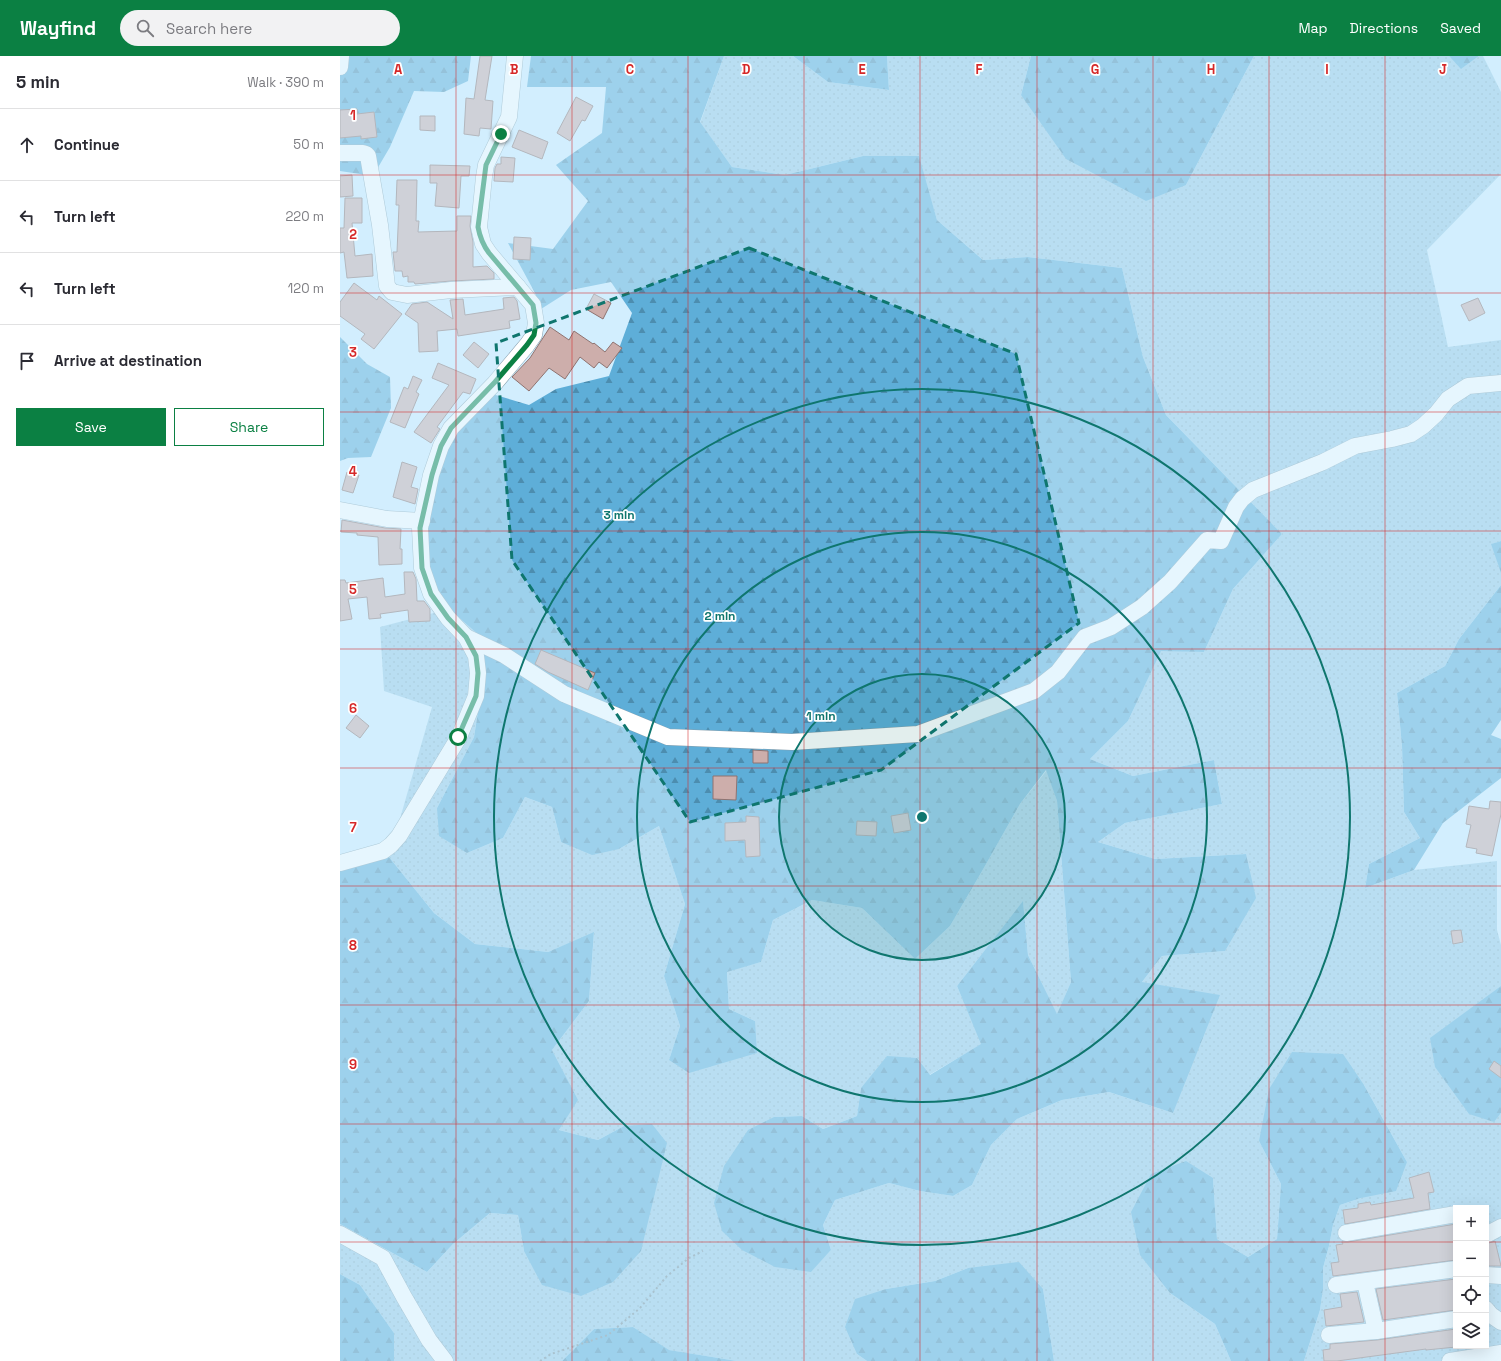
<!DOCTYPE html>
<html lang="en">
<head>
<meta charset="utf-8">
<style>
	body { margin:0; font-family:"Space Grotesk",sans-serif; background:#f2f2f3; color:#2b2b33 }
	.controls { position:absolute; right:12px; bottom:12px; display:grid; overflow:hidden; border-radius:0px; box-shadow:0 4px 16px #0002 }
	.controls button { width:36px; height:36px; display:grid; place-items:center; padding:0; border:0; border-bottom:1px solid #e1e1e2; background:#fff; color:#2b2b33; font:20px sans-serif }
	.stop { position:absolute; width:12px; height:12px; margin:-9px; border:3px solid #0b8043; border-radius:50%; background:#fff }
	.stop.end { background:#0b8043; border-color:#fff; box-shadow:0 1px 4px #0008 }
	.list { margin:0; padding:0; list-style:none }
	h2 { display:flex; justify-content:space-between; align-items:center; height:52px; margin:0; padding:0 16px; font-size:17px }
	h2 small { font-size:13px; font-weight:400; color:#7c7c81 }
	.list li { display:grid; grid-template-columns:26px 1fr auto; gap:12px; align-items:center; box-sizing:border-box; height:72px; padding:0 16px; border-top:1px solid #e1e1e2 }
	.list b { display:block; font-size:15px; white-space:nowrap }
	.list em { font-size:13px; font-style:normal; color:#7c7c81 }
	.actions { display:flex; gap:8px; padding:12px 16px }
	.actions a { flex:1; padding:9px 0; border:1px solid #0b8043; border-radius:0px; text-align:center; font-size:14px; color:#0b8043 }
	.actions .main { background:#0b8043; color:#fff }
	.icon { flex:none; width:22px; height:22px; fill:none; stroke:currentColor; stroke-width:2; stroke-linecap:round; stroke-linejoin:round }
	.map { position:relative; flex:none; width:1161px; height:1305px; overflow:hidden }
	header { display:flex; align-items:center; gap:24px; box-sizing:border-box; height:56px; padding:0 20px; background:#0b8043; color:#fff }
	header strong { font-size:19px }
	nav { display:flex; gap:22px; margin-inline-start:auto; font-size:14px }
	.search { width:280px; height:36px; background:#f2f2f3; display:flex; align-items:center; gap:10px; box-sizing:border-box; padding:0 14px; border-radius:22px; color:#7c7c81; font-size:15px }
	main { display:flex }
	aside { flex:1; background:#fff }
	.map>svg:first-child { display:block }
</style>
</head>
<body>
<header>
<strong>Wayfind</strong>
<div class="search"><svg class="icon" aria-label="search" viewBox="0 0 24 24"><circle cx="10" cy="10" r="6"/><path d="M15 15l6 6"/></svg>Search here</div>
<nav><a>Map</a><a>Directions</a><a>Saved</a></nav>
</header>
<main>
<aside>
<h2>5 min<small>Walk · 390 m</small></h2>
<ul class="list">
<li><svg class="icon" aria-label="ahead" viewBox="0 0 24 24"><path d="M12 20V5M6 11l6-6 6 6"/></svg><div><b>Continue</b></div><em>50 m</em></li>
<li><svg class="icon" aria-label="left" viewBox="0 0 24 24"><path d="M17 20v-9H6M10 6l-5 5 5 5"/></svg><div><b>Turn left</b></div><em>220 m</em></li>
<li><svg class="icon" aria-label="left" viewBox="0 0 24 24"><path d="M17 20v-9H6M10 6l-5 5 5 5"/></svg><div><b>Turn left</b></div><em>120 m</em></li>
<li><svg class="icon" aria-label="arrive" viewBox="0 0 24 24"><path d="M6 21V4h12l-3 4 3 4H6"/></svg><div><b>Arrive at destination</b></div></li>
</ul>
<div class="actions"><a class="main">Save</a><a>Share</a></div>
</aside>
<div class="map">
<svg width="1161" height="1305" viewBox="0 0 1161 1305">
	<defs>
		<pattern id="grass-dots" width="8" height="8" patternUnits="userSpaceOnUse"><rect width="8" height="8" fill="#9ccbe5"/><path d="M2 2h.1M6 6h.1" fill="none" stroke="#85aec4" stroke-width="1.8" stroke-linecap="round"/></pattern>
		<pattern id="forest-firs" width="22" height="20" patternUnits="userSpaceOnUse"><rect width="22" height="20" fill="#5eaed8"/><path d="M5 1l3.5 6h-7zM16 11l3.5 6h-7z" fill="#4c8daf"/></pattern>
	</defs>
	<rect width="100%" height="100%" fill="#d2eefe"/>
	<path fill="url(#grass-dots)" fill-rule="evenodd" d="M384 0H453L488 26 549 34 547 0H691L681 39 846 129 914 0H1109L1122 12 1139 0H1143L1161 36V118L1087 194 1108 291 1161 284V485L1152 488 1161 517V529L1119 583 1105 610 1057 637 1062 690 1064 756 1080 782 1029 808 1025 832 1074 814 1157 805V874L1161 889V930L1153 1066 1161 1057V1305H964L980 1254 983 1233V1212L989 1190 993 1169 1000 1149 1021 1142 1067 1106 1024 1029 919 1085 941 1128 937 1183 908 1201 877 1183 873 1122 830 1237 875 1268 891 1305H714L703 1233 628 1212 595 1225 546 1233 517 1298 527 1305H397L328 1294 293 1271 254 1273 222 1305H54V1277L20 1229 0 1218V1168L87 1216 113 1188 150 1157 178 1159 184 1195 284 1070 258 1084 219 1074 237 1044 212 994 249 945 254 877 208 896 135 888 94 857 49 801 92 651 44 635 40 571 109 553 140 580 143 624 134 681 97 752 127 797 163 782 185 741 212 751 221 786 279 793 319 770 345 848 324 920 340 970 329 1004 415 965 389 953 387 915 421 906 433 864 472 844 522 852 575 903 610 870 645 810 680 748 707 714 717 745 731 926 717 959 688 899 683 846 617 930 642 988 589 1019 521 1032 517 1060 483 1073 462 1060 434 1061 471 1215 491 1194 483 1169 495 1144 549 1127 580 1135 613 1140 632 1129 651 1089 677 1063 722 1044 769 1036 833 1057 802 926 822 900 885 895 906 798 815 803 758 786 785 767 882 748 874 704 793 720 750 703 788 665 821 594 864 596 893 533 942 478 826 359 803 301 782 212 688 201 643 204 597 164 578 100H523L445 119 392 111 360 67ZM1116 1152H1146V1290H1116Z"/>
	<g fill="url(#forest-firs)">
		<path d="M0 0H131L128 25 104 36 74 35 50 91 33 120 0 115Z"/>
		<path d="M191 0H384L360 66 392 111 445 119 523 100H579L597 164 643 204 688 201 782 212 803 301 826 359 942 478 893 533 864 596 821 595 788 665 750 703 793 720 874 704 882 748 785 767 758 786 815 803 906 798 916 842 885 895 822 900 802 926 880 939 833 1057 769 1036 722 1044 677 1063 651 1089 632 1129 613 1140 580 1135 549 1127 495 1144 483 1169 491 1194 471 1216 435 1211 402 1194 382 1175 374 1147 384 1110 408 1074 434 1061 462 1060 483 1073 517 1060 521 1032 547 1000 577 1002 590 1019 641 988 617 930 683 845 688 899 717 958 731 926 717 745 706 714 680 748 645 810 610 870 575 903 522 852 472 844 433 864 421 906 387 916 389 953 415 965 417 997 349 1017 329 1004 340 970 324 920 345 848 319 770 279 793 252 799 221 786 212 751 185 741 163 782 127 797 99 780 97 752 134 681 143 624 140 580 109 553 84 511 85 449 105 385 149 337 189 349 216 333 269 320 292 257 271 226 231 234 201 253 195 237 168 187 213 193 248 145 216 109 262 77 266 31H187Z"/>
		<path d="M453 0H547L549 34 488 26Z"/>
		<path d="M691 0H914L846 129 806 145 726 103 681 39Z"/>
		<path d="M1109 0H1139L1121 13Z"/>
		<path d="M0 281 27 308 50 321 51 352 31 401 8 402 0 405Z"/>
		<path d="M1161 485V517L1151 488Z"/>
		<path d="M1161 529V664L1151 679 1161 683V722L1103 767 1074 814 1025 832 1029 808 1080 782 1064 756 1062 690 1057 637 1105 610 1119 583Z"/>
		<path d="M49 801 94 857 135 888 208 896 254 876 249 945 212 994 238 1044 219 1074 258 1084 284 1070 312 1068 327 1087 301 1195 273 1226 241 1240 202 1229 184 1195 178 1159 150 1157 113 1188 87 1216 0 1168V811L14 807Z"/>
		<path d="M1161 930V1057L1154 1066 1129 1058 1095 1011 1090 982Z"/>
		<path d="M952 996 1003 998 1024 1029 1067 1106 1056 1135 1021 1142 1000 1149 993 1169 989 1190 983 1212V1233L980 1254 964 1305H891L875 1268 830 1237 800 1199 791 1156 811 1118 846 1105 873 1122 877 1183 908 1201 937 1183 941 1128 919 1085 929 1033Z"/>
		<path d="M679 1206 703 1233 714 1305H527L517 1298 505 1271 515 1243 546 1233 595 1225 628 1212Z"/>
		<path d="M0 1218 20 1229 54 1277V1305H0Z"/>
		<path d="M293 1271 329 1294 397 1305H222L254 1273Z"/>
	</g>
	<g fill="#cdaeab" stroke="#8f7370">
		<path d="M140 0H152L145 44 153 45 151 73 140 72 139 80 124 78 126 42 134 43Z"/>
		<path d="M236 41 253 50 245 65 242 64 230 85 217 77Z"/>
		<path d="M17 53V58L34 56 37 81 21 83V80L0 82V54Z"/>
		<path d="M80 60H95V75L80 74Z"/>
		<path d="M179 74 208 86 202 103 172 91Z"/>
		<path d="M161 101 175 102 173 126 154 125 155 112 157 108H161Z"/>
		<path d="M90 109 130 110 129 120H121L119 152 95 150 97 127H90Z"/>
		<path d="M12 119 13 140 0 141V120Z"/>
		<path d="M57 124H77L76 165H79L78 176 117 175V160H131L130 170 133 186V211L147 210 154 217V223L111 225 75 228 74 226H68V220L63 221 62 215H55L53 196H57L59 149H56Z"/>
		<path d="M5 142H22V167H12L15 200 32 198 33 220 7 222 4 196 0 197V172H4Z"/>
		<path d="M174 181 191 182 190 204 173 203Z"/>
		<path d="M14 227 37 244 39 240 62 258 34 293 21 283 25 278 0 260V246Z"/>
		<path d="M254 238 271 247 263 263 246 253Z"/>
		<path d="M174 241 177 245 180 263 169 265 170 272 118 280 117 273 97 275 98 295 79 296 78 267 65 258 72 248 87 246 113 263 110 244 123 243 125 259 164 253 163 242Z"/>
		<path d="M1138 242 1145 257 1129 265 1121 249Z"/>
		<path d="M210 271 229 284 234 275 253 288 254 287 265 296 273 286 282 292 267 312 259 306 254 312 240 301 225 323 209 312 189 335 172 321 190 302Z"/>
		<path d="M134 286 149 298 138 312 123 299Z"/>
		<path d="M98 307 136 323 130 338 123 336 97 371 100 373 91 387 74 376 109 329 92 322Z"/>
		<path d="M73 320 82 324 76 336 79 338 65 372 50 366 64 331 68 333Z"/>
		<path d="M62 406 77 411 71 431 78 433 75 448 53 441Z"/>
		<path d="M7 416 19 419 13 437 2 434Z"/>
		<path d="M2 464 45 472 61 473 60 493H62V508L39 509 38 481 17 479V477L1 476Z"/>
		<path d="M64 516H73L76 523 77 545H84L90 553V565L69 566 68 554 40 558 41 562 29 563 27 541 8 543 12 563 0 565V524H5L6 527 43 522 45 541 65 538Z"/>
		<path d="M201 594 255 617 248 634 208 616 195 608Z"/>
		<path d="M16 659 29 670 20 682 6 672Z"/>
		<path d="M413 694 428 695V707H413Z"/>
		<path d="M373 720H397L396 744 373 743Z"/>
		<path d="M1150 745 1161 746V758L1152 800 1136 797 1137 793 1126 791 1131 769 1126 768 1129 750 1149 753Z"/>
		<path d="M568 757 571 774 554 777 551 760Z"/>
		<path d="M406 760 419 761 420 800 406 801 405 784 385 785V767L406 766Z"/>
		<path d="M517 765 537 766 536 780 516 779Z"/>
		<path d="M1121 874 1123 886 1113 888 1111 875Z"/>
		<path d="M1154 1005 1161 1010V1022L1149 1013Z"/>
		<path d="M1089 1116 1094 1136 1088 1137 1090 1153 1005 1168 1003 1154 1018 1152V1148L1030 1146 1031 1149 1074 1142 1069 1122Z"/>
		<path d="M1116 1168V1204L993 1220 991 1207 999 1206 996 1189 1003 1188 1002 1186H1008Z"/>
		<path d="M1155 1185 1161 1210H1146V1188Z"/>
		<path d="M1116 1223V1254L1043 1264 1036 1233Z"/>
		<path d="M1017 1236 1024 1266 986 1270 984 1254 1002 1251 1000 1238Z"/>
		<path d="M1116 1273V1291L1086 1294V1293L997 1305H984L983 1294 990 1293V1288L1037 1284Z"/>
	</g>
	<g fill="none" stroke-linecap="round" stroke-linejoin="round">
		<g stroke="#859fae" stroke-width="17">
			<g id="minor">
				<path d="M0 11 1 0"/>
				<path d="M0 97H23L26 98 28 100 40 169 47 230 52 236 67 239 111 234 178 231"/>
				<path d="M0 454 47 463 82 465"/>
				<path d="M126 581 164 599 224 638 328 681 452 686 578 678 694 635 718 616 745 581 771 571 802 551 830 526 867 484 881 485 896 451 902 443 913 434 983 406 1015 390 1052 383 1071 378 1083 370 1096 358 1108 343 1128 330 1161 327"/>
				<path d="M0 807 43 795 51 789 59 780 119 681 136 640 138 617 136 600 126 581 108 562 91 538 82 512 80 472 91 419 101 390 111 372 155 327 187 289 194 279 196 267 193 249 149 197 143 188 139 171 144 121 146 109 169 61 175 0"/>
				<path d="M1006 1177 1116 1158"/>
				<path d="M0 1178 43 1202 64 1241 89 1284 105 1305"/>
				<path d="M1146 1179 1161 1171"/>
				<path d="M1146 1219 1161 1220"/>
				<path d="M1025 1226 1036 1275"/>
				<path d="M996 1229 1116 1213"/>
				<path d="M1146 1253 1151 1259 1161 1266"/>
				<path d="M989 1279 1036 1275 1116 1263"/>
				<path d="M1110 1305 1161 1297"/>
			</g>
		</g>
		<path stroke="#788c97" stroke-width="2" stroke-dasharray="2 3" stroke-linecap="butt" d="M200 1305 211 1298 268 1279 300 1252 327 1220 349 1202 363 1195"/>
		<use href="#minor" stroke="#fff" stroke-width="16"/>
	</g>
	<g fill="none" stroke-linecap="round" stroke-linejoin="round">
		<path stroke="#0b8043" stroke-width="5" d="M118 681 136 640 138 617 136 600 126 581 108 562 91 538 82 512 80 472 92 419 101 390 111 372 155 326 187 289 194 279 196 267 193 249 149 197C143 189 140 182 138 171L146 109 161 78"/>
	</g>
	<path d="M0 0H1161V1305H0ZM409 192 676 298 739 567 541 714 350 766 172 504 156 287Z" fill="#d2eefe" fill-opacity=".55" fill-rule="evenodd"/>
	<path fill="none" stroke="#0f766e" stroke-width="3" stroke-dasharray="8 5" stroke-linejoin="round" d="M409 192 676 298 739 567 541 714 350 766 172 504 156 287Z"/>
	<path fill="none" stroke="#d62828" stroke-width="1" stroke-opacity="0.55" d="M116 0V1305M232 0V1305M348 0V1305M464 0V1305M580 0V1305M697 0V1305M813 0V1305M929 0V1305M1045 0V1305M0 119H1161M0 237H1161M0 356H1161M0 475H1161M0 593H1161M0 712H1161M0 830H1161M0 949H1161M0 1068H1161M0 1186H1116M1146 1186H1161"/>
	<circle cx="582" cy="761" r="143" fill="#0f766e" fill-opacity=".12"/>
	<g fill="none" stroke="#0f766e" stroke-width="2">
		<circle cx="582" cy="761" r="143"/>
		<circle cx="582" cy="761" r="285"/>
		<circle cx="582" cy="761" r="428"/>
	</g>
	<g font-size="13" text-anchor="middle" font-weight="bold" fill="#d62828" stroke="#fff" stroke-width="3.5" stroke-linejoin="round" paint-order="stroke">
		<text x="58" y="18">A</text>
		<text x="174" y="18">B</text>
		<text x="290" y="18">C</text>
		<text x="406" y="18">D</text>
		<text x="522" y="18">E</text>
		<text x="639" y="18">F</text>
		<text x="755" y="18">G</text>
		<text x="871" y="18">H</text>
		<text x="987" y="18">I</text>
		<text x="1103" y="18">J</text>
		<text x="13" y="64">1</text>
		<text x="13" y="183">2</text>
		<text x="13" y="301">3</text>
		<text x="13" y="420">4</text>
		<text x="13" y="538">5</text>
		<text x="13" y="657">6</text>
		<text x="13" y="776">7</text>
		<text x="13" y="894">8</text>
		<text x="13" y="1013">9</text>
	</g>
	<circle cx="582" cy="761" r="6" fill="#0f766e" stroke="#fff" stroke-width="2"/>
	<g font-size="12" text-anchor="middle" font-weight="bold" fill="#0f766e" stroke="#fff" stroke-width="3.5" stroke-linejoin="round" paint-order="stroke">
		<text x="279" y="463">3 min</text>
		<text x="380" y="564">2 min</text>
		<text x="481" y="664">1 min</text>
	</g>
</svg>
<div class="controls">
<button>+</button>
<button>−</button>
<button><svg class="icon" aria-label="locate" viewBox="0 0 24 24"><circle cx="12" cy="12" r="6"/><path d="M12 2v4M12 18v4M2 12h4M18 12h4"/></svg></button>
<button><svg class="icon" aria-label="layers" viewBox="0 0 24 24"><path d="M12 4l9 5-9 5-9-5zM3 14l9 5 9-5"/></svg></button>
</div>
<div class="stop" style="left:118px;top:681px"></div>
<div class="stop end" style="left:161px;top:78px"></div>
</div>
</main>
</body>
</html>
